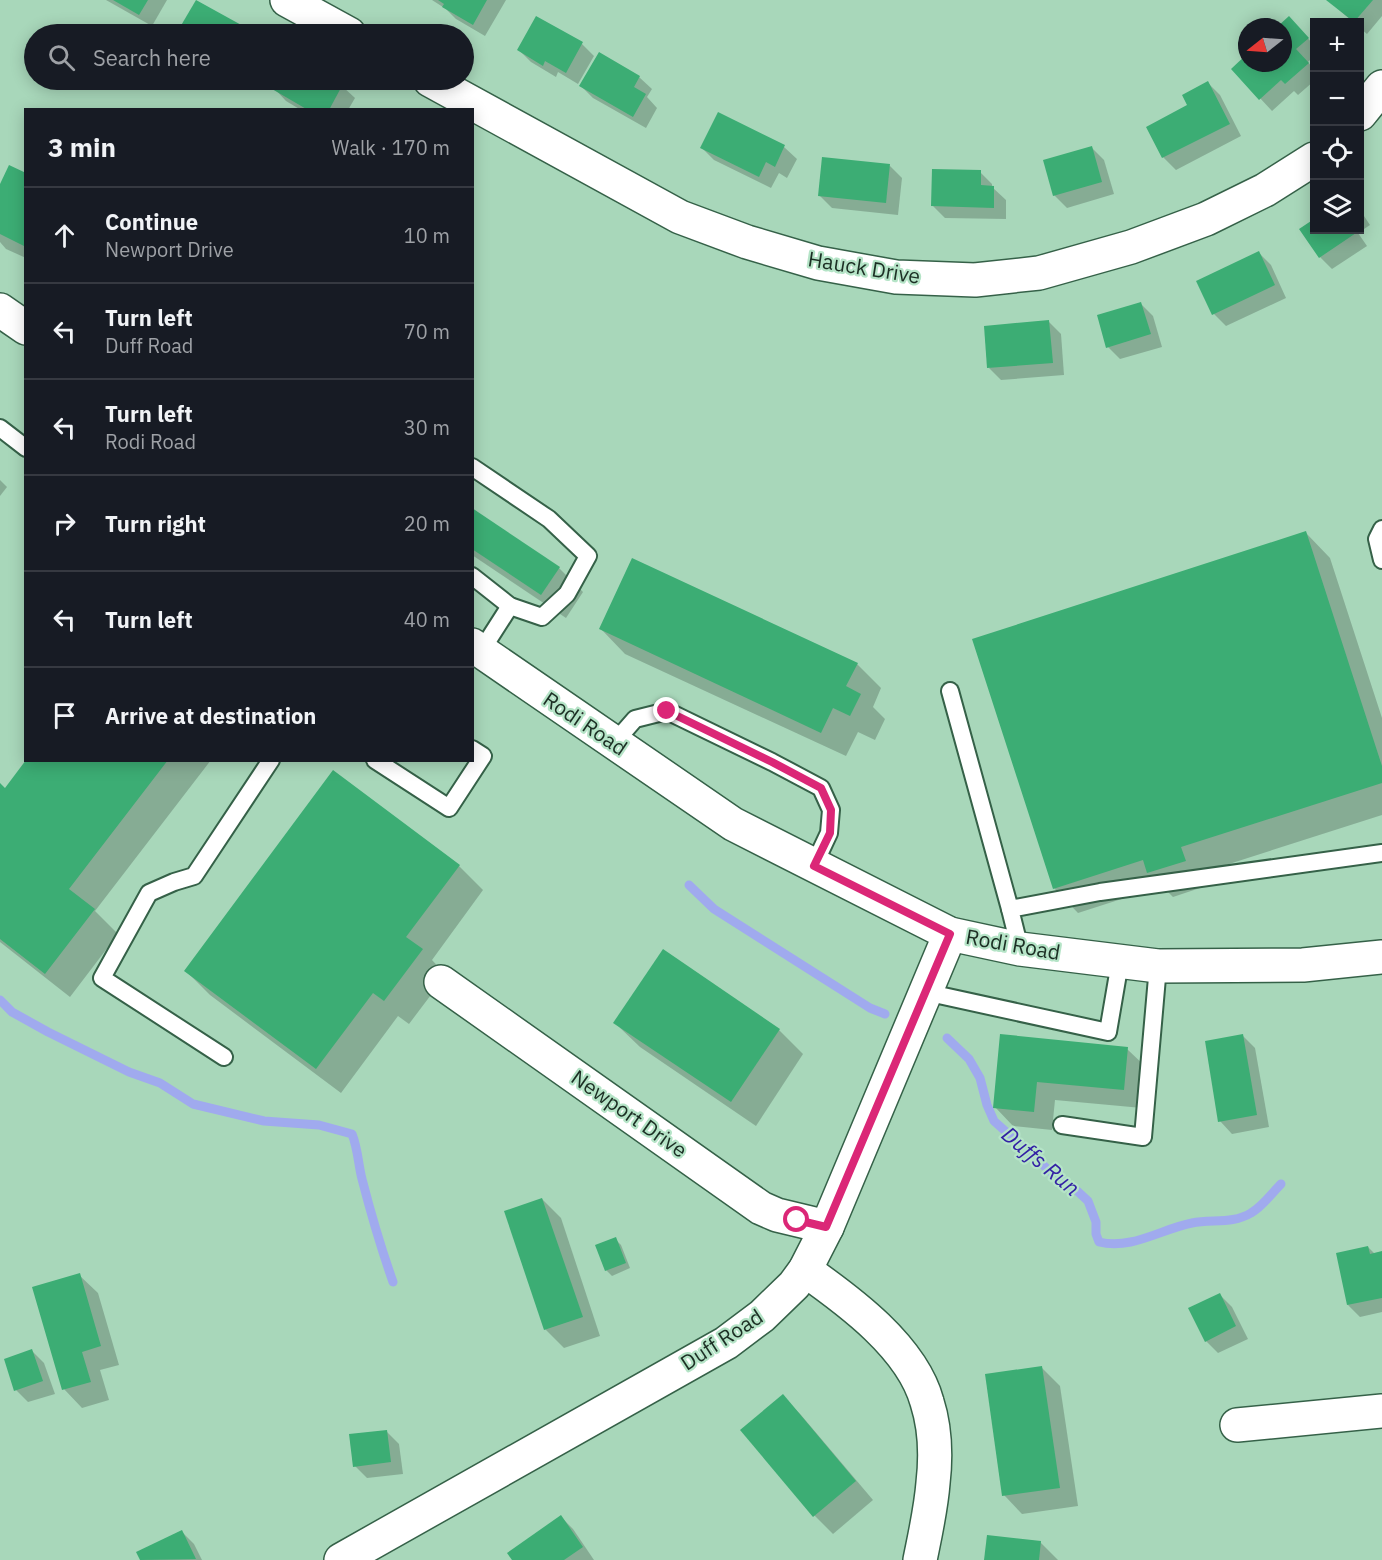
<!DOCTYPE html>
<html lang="en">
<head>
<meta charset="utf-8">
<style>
	body { margin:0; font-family:"IBM Plex Sans",sans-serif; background:#20242c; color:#f1f3f6 }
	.controls { position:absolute; right:18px; top:18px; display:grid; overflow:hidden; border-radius:0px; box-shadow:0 3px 15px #0003 }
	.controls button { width:54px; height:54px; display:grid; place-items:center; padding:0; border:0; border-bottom:2px solid #363941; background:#171b24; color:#f1f3f6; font:30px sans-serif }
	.compass { position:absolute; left:1238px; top:18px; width:54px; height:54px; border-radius:50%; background:#171b24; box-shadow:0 3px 15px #0003; rotate:253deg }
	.stop { position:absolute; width:18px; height:18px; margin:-14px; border:4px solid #db2777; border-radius:50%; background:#fff }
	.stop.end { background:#db2777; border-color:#fff; box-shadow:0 2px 6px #0008 }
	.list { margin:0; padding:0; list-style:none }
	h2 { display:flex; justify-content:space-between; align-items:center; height:78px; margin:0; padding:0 24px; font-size:26px }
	h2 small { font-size:20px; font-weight:400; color:#9ea1a6 }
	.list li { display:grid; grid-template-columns:39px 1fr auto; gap:18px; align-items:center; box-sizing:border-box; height:96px; padding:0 24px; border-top:2px solid #363941 }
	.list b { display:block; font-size:22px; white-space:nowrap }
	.list p { margin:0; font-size:20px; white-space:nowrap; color:#9ea1a6 }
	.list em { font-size:20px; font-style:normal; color:#9ea1a6 }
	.icon { flex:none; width:33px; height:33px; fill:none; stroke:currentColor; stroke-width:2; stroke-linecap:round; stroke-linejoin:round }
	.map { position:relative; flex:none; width:1382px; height:1560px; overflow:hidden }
	.search { position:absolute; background:#171b24; box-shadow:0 3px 15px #0003; left:24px; top:24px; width:450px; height:66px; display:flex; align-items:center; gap:15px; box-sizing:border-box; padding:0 21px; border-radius:33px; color:#9ea1a6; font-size:22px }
	.panel { position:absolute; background:#171b24; box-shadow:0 3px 15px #0003; left:24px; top:108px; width:450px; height:654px; border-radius:0px }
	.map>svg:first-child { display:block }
</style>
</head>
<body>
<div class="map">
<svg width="1382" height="1560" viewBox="0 0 1382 1560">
	<rect width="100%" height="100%" fill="#a8d7ba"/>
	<g fill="#0003">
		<path d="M106 0H167L152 26Z"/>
		<path d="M432 0H506L485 36 456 19 446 9Z"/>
		<path d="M1328 0H1382V16L1367 34 1360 28V22H1353Z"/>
		<path d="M197 1 253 33 254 34H179Z"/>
		<path d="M1289 18 1314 45V56L1308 62 1314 70V81L1298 95 1294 91 1272 111 1233 69 1247 56V63H1283V27H1279Z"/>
		<path d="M582 44 594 56 578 84 558 72 556 77 531 62 519 50Z"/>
		<path d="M599 54 639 77 652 89 647 97 657 108 646 128 593 98 581 86Z"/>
		<path d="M279 80H332L342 86 355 98 348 110H301L286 101 274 88Z"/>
		<path d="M1208 83 1220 95 1241 136 1176 170 1163 157 1148 127 1189 106Z"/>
		<path d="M718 114 784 147 797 159 787 178 779 173 771 188 714 160 702 148Z"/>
		<path d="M1092 148 1104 160 1114 194 1067 208 1054 195Z"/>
		<path d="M890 166 902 178 898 215 832 208 819 195Z"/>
		<path d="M980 172 992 184V187L1006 200V219L945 218 933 206Z"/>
		<path d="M26 175V258L6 249 0 242V187Z"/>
		<path d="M1360 210 1370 225 1358 233 1367 246 1332 269 1320 257 1301 230 1314 220V230H1360Z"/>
		<path d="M1259 253 1271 265 1286 298 1226 326 1214 314Z"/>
		<path d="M1141 304 1153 316 1162 347 1120 359 1108 347Z"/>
		<path d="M1049 322 1061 334 1064 375 1001 380 989 368Z"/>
		<path d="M0 480 7 487 0 496Z"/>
		<path d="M472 510 559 568 583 592 566 618 472 555Z"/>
		<path d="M1306 533 1330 558 1382 718V815L1204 872 1209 885 1173 897 1162 886 1078 913 1054 888Z"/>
		<path d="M601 629 857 664 881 688 873 707 885 719 875 740 858 732 846 756 625 654Z"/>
		<path d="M28 760H211L95 911 118 934 70 997 0 942V785L6 790Z"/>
		<path d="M459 866 483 890 432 960 446 975 409 1024 398 1016 341 1093 210 995 186 971Z"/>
		<path d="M615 1023 779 1030 803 1054 756 1126 640 1047Z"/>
		<path d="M1002 1036 1127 1049 1146 1067 1142 1108 1055 1100 1052 1130 1013 1126 995 1107Z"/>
		<path d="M1243 1036 1255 1048 1269 1127 1232 1134 1220 1121Z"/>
		<path d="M542 1199 561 1218 600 1336 564 1348 545 1329Z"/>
		<path d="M615 1239 621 1245 630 1268 612 1276 606 1270Z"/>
		<path d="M1368 1247 1375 1254 1382 1253V1312L1360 1317 1348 1305Z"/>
		<path d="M79 1275 98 1293 119 1365 100 1370 109 1400 82 1408 64 1389Z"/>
		<path d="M1220 1295 1232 1307 1248 1339 1218 1353 1206 1341Z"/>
		<path d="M32 1351 44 1363 55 1394 28 1402 16 1390Z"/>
		<path d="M1042 1368 1060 1386 1078 1506 1022 1514 1004 1495Z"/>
		<path d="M783 1396 801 1415 873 1500 833 1534 815 1516 742 1430Z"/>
		<path d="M386 1431 399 1444 403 1474 367 1478 355 1466Z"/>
		<path d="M561 1517 573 1529 594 1560H514Z"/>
		<path d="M181 1531 194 1544 202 1560H141L138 1553Z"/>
		<path d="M1040 1542 1058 1560H986Z"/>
	</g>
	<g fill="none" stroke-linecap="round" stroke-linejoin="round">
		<g stroke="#a0aaee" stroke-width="9">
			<path d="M689 885 714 909 870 1008 885 1014"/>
			<path d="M0 1000 12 1012 48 1032 129 1072 160 1083 193 1104 264 1121 319 1125 352 1134C358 1149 358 1163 362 1179 371 1214 381 1248 393 1282"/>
			<path d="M947 1038 969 1059 980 1078 987 1105 994 1121 1053 1174 1074 1188 1088 1201 1096 1222V1234L1099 1242C1132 1250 1161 1229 1192 1223 1212 1219 1233 1224 1251 1213 1262 1207 1272 1193 1281 1184"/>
		</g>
	</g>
	<g fill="#3cad74">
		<path d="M113 0H148L139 15Z"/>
		<path d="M196 0 254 32 252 34H176Z"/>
		<path d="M438 0H487L473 25 442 7 444 4Z"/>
		<path d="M1326 0H1373L1354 22Z"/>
		<path d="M536 16 583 42 566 73 545 61 543 66 517 50Z"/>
		<path d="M1289 16 1309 38 1296 49 1309 63 1285 84 1281 80 1259 100 1231 69 1247 54V63H1283V27H1277Z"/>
		<path d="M599 52 640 76 634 87 646 94 633 117 579 86Z"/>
		<path d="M277 80H335L343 84 329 110H308L272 89Z"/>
		<path d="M1208 81 1230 124 1162 158 1146 127 1187 105 1182 95Z"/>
		<path d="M718 112 785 145 775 167 766 162 759 177 700 148Z"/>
		<path d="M1092 146 1102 182 1053 196 1043 160Z"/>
		<path d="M822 157 890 164 886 203 818 196Z"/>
		<path d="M9 165 26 173V247L0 234V184Z"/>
		<path d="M932 169 981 170V185L994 186V208L931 206Z"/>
		<path d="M1314 219V230H1353L1356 233 1319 258 1299 229Z"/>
		<path d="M1259 251 1275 285 1212 315 1196 281Z"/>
		<path d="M1141 302 1151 334 1106 348 1097 315Z"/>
		<path d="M1049 320 1053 363 987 368 984 326Z"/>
		<path d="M472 508 560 567 541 595 472 549Z"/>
		<path d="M1306 531 1382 766V783L1181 847 1186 861 1147 873 1143 860 1053 889 972 639Z"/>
		<path d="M632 558 858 663 846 686 861 694 850 716 833 708 821 733 599 629Z"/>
		<path d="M26 760H168L69 889 95 909 45 974 0 939V783L5 788Z"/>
		<path d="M333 770 460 865 406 937 423 949 384 1001 373 993 316 1069 184 971Z"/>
		<path d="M663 949 780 1029 731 1102 613 1023Z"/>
		<path d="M1000 1034 1128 1047 1124 1090 1037 1082 1034 1112 993 1108Z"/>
		<path d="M1243 1034 1257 1115 1218 1122 1205 1041Z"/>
		<path d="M542 1198 583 1317 544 1330 504 1211Z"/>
		<path d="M616 1237 626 1263 605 1271 595 1245Z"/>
		<path d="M1368 1246 1370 1254 1382 1251V1298L1347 1305 1336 1253Z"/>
		<path d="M80 1273 101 1346 82 1352 91 1382 62 1390 32 1287Z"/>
		<path d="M1220 1293 1236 1326 1205 1342 1188 1308Z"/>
		<path d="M32 1349 43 1381 14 1391 4 1359Z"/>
		<path d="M1042 1366 1060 1488 1002 1496 985 1374Z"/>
		<path d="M783 1394 856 1481 813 1517 740 1430Z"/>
		<path d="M387 1430 391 1462 353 1467 349 1434Z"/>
		<path d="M561 1515 583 1547 564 1560H512L507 1553Z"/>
		<path d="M182 1530 196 1559 140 1560 136 1552Z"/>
		<path d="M987 1535 1041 1541 1039 1560H984Z"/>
	</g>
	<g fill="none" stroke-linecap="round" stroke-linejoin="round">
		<g stroke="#356148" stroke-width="20">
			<g id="service">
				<path d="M0 428 26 448"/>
				<path d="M472 467 549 519 588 556 567 594 542 617 510 606 472 576"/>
				<path d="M1382 529 1377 539 1382 560"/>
				<path d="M478 656 510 606"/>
				<path d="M950 691 1010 909"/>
				<path d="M614 743 635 719 667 711 772 762 821 788 831 810 829 833 814 865"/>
				<path d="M375 760 449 808 483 756 472 749"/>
				<path d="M1020 949 1010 909 1100 892 1382 853"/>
				<path d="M925 992 1108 1032 1120 962"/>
				<path d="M224 1057 102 978 149 893 174 882 194 876 271 760"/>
				<path d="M1062 1125 1143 1137 1158 966"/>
			</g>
		</g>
		<g stroke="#356148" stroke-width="36">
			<g id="minor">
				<path d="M287 0 349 34"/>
				<path d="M430 80 680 217 747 242 818 263 896 277 975 280 1039 273 1131 247 1206 219 1265 190 1314 159"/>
				<path d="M1360 114 1382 87"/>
				<path d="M441 982 761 1208 777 1215 827 1227"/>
				<path d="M805 1270C849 1301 912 1347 927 1402 935 1427 936 1457 933 1483 931 1509 925 1535 920 1560"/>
				<path d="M1237 1425 1382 1411"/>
			</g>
		</g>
		<g stroke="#356148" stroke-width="36">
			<path id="tertiary" d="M341 1560 726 1343 762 1316 794 1285 805 1270 827 1227 950 934"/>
		</g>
		<g stroke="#356148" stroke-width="36">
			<g id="primary">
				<path d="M0 310 26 328"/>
				<path d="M472 645 733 824 950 934 1020 949 1158 966 1303 965 1382 957"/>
			</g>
		</g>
		<use href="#service" stroke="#fff" stroke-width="16"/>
		<use href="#minor" stroke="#fff" stroke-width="33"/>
		<use href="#tertiary" stroke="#fff" stroke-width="33"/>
		<use href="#primary" stroke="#fff" stroke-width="33"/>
	</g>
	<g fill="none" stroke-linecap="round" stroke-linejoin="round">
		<path stroke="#db2777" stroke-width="8" d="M667 711 772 762 821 788 831 810 830 833 814 866 950 934 826 1227 797 1220"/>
	</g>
	<g text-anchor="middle" stroke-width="4.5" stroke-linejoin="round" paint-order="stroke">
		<g font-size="21" fill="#1c2f24" stroke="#b5e4c7">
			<text transform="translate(864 268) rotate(9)" y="7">Hauck Drive</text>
			<text transform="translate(585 724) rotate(34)" y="7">Rodi Road</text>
			<text transform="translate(1013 945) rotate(10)" y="7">Rodi Road</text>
			<text transform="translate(629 1114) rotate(35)" y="7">Newport Drive</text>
			<text transform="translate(722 1340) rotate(-33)" y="7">Duff Road</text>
		</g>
		<g font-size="22" font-style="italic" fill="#3321a5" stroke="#b5e4c7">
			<text transform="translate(1041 1161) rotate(40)" y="8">Duffs Run</text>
		</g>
	</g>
</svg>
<div class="controls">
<button>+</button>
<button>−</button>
<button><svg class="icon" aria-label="locate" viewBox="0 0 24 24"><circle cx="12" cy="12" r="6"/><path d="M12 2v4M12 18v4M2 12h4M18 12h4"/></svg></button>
<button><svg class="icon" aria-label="layers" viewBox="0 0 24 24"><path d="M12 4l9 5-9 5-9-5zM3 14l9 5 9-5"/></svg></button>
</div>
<svg class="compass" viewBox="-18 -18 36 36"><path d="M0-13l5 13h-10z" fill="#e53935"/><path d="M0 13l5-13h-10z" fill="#9ea1a6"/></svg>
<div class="stop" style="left:797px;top:1220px"></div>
<div class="stop end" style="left:667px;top:711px"></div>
<div class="search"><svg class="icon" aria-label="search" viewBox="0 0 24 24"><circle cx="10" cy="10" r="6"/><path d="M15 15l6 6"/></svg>Search here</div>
<section class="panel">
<h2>3 min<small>Walk · 170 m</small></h2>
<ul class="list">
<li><svg class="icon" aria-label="ahead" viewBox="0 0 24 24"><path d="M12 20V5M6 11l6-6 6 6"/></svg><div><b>Continue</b><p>Newport Drive</p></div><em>10 m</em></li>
<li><svg class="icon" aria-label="left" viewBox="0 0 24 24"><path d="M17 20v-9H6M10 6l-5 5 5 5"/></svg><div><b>Turn left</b><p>Duff Road</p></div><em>70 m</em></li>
<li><svg class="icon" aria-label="left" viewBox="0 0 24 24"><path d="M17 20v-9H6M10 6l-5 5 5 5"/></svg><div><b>Turn left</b><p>Rodi Road</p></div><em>30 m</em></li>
<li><svg class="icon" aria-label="right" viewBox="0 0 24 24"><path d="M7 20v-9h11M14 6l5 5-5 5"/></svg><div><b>Turn right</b></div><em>20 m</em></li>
<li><svg class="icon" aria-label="left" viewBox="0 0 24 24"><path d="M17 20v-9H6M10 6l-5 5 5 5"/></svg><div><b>Turn left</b></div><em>40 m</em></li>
<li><svg class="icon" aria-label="arrive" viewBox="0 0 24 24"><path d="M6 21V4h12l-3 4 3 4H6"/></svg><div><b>Arrive at destination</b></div></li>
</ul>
</section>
</div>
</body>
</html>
